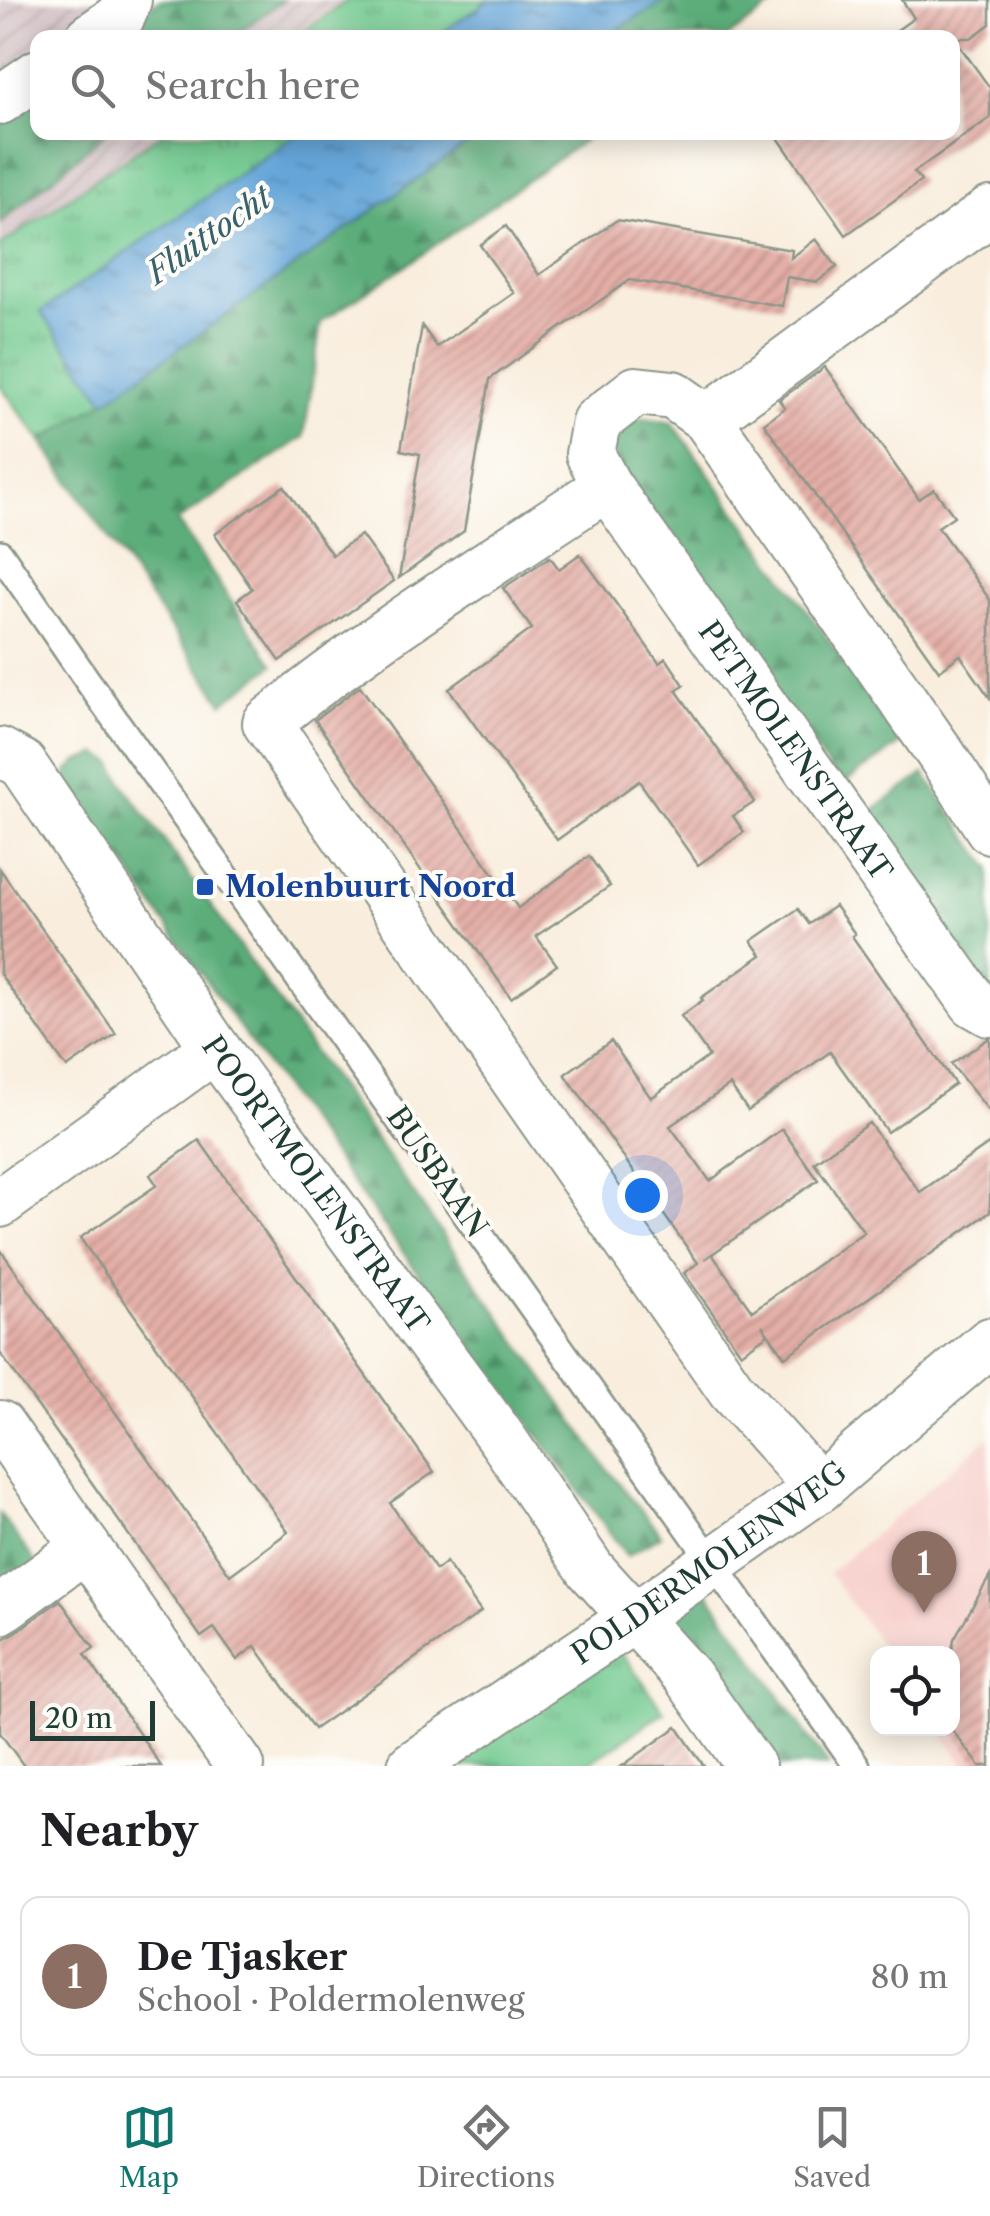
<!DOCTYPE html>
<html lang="en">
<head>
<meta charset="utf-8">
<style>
	body { margin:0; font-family:"Libre Caslon Text",serif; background:#f2f2f2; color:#202124 }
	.controls { position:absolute; right:30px; bottom:30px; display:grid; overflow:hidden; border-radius:20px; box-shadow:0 5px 25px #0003 }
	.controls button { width:90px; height:90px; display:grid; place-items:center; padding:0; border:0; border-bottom:2px solid #e0e0e0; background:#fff; color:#202124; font:50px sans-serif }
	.scale { position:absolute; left:30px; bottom:25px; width:125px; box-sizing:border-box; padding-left:10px; border:5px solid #1f3d34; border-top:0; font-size:28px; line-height:35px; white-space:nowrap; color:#1f3d34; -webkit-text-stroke:8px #fdfcf7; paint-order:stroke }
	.you { position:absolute; left:642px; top:1195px; width:35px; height:35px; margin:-25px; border:8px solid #fff; border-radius:50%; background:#1a73e8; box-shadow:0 0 0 15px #1a73e833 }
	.badge { display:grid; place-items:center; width:65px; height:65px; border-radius:50%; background:#0f766e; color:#fff; font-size:32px; font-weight:700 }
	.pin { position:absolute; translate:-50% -82px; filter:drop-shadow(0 2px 5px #0008) }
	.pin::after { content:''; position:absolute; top:52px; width:35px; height:30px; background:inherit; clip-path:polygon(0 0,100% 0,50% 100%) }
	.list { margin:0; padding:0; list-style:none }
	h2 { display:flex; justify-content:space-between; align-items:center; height:130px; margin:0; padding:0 40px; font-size:42px }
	h2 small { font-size:32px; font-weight:400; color:#757577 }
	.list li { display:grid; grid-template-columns:65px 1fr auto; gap:30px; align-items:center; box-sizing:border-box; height:160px; margin:0 20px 20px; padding:0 20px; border:2px solid #e0e0e0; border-radius:20px }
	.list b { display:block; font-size:38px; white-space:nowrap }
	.list p { margin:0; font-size:32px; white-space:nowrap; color:#757577 }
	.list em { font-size:32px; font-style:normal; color:#757577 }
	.icon { flex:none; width:55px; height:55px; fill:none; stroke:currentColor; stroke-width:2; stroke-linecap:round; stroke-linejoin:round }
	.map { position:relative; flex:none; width:990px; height:1766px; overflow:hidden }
	.search { position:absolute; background:#fff; box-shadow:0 5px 25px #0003; left:30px; right:30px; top:30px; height:110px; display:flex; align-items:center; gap:25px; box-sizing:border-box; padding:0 35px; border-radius:20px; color:#757577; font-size:38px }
	.sheet { height:310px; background:#fff }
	nav { display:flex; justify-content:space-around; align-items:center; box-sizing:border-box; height:140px; border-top:2px solid #e0e0e0; background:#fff; font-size:28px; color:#757577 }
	nav a { display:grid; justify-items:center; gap:5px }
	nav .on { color:#0f766e }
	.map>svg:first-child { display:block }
</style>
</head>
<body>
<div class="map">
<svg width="990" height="1766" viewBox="0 0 990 1766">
	<defs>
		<pattern id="industrial-furrows" width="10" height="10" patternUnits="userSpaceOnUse" patternTransform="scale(2.5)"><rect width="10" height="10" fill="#d2bec3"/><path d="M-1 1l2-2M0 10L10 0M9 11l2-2" fill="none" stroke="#aa9c9f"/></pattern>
		<pattern id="grass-tufts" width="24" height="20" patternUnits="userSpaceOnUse" patternTransform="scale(2.5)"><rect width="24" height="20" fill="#71c98f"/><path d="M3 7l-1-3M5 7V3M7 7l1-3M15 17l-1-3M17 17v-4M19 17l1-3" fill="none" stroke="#5ca476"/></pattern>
		<pattern id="forest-firs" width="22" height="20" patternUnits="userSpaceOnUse" patternTransform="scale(2.5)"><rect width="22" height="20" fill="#5cad7a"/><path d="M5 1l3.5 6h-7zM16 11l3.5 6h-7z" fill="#4b8e65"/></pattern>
		<pattern id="water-ripples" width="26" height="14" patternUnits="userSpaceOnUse" patternTransform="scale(2.5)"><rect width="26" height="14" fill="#65a5d8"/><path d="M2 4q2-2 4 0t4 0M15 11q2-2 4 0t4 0" fill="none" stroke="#5388b0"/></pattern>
		<pattern id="building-hatch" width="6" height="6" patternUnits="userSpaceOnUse" patternTransform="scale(2.5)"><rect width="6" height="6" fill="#e5afa7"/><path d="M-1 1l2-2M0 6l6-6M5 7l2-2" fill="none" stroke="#b99089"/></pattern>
	</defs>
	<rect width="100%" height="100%" fill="#fdfcf7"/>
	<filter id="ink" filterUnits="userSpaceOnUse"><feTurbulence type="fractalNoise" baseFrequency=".01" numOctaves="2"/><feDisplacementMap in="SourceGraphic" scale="20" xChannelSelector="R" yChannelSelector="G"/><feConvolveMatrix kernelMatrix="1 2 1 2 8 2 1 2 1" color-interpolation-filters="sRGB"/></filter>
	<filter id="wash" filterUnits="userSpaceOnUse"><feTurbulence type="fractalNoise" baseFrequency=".0048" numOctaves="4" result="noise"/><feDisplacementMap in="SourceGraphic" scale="40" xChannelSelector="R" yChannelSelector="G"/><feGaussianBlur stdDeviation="2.25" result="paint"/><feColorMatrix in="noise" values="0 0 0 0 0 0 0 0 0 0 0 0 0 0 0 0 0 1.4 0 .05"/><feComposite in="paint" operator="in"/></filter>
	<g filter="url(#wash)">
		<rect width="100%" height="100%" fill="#f9eede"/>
		<path fill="#f7d0cc" d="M990 1436V1766H966L939 1729 952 1728V1654L886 1653 829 1573Z"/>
		<path fill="url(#industrial-furrows)" d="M0 0H345L292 37 38 38V132L160 133 0 247Z"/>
		<g fill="url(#grass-tufts)" stroke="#488362" stroke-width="2.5">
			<path d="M348 0H489L436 37H296Z"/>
			<path d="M162 133H299L41 312 105 401 41 441 0 385V246Z"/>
			<path d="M619 1649 664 1712 585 1766H450Z"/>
		</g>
		<g fill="url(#forest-firs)" stroke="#3e7557" stroke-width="2.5">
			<path d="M160 0H284L231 37 107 38Z"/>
			<path d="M667 0H781L728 37 609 38 629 22Z"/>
			<path d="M37 87 38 132 106 133 0 223V113Z"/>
			<path d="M482 133H594L423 254 321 322 304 437 177 521 274 665 223 703 41 441 105 401Z"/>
			<path d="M644 418 672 422 902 743 841 785 630 489 609 443 625 423Z"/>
			<path d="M98 754 112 762 126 788 202 893 608 1470 661 1535 627 1556C441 1303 252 1053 76 793L66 774 77 762Z"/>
			<path d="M924 774 990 868V991L866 815Z"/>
			<path d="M0 1514 39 1567 0 1595Z"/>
			<path d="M706 1590 829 1766H772L667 1616Z"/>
		</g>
		<g fill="url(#water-ripples)" stroke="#427186" stroke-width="2.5">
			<path d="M489 0H667L629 22 609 37H436Z"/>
			<path d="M299 133H482L105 401 41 312Z"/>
		</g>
		<g id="blocks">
			<g fill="url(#building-hatch)">
				<path d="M902 0H990V24L971 38H954L990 88V118L914 172 921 181 846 235 774 132H952V38H886L914 18Z"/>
				<path d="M617 220 792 250 791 258 816 239 837 267 817 282 787 277 782 306 630 280 559 329 490 379 464 531 399 578 420 454 401 450 422 326 437 347 514 293 480 245 506 226 539 275Z"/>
				<path d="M825 367 919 499 934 489 954 516 938 527 990 600V698L960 655 939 671 764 423 785 408 779 400Z"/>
				<path d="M284 486 332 555 361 535 394 581 280 661 237 600 252 589 215 534Z"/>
				<path d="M580 554 659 663 666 658 684 685 676 690 755 802 733 816 744 832 698 865 639 781 557 840 449 689 532 629 503 588 550 557 559 569Z"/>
				<path d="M360 686 518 908 589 856 610 886 536 936 557 965 511 998 315 720Z"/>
				<path d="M0 869 116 1034 67 1068 0 974Z"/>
				<path d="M835 906 855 934 852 936 955 1084 887 1132 830 1052 748 1111 730 1085 670 1126 710 1181 782 1129 818 1180 705 1259 712 1254 752 1311 864 1232 814 1162 869 1123 920 1192 990 1143V1212L785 1357 762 1325 768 1334 741 1353 684 1273 698 1263 565 1074 611 1041 651 1098 709 1056 681 1016 703 1000 701 998 762 955 752 941 798 909 809 924Z"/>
				<path d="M988 1039H990V1112L951 1064Z"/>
				<path d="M199 1140 434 1472 390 1503 436 1570 446 1562 481 1612 314 1729 255 1646 237 1660 214 1628 201 1637 0 1353V1249L230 1575 288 1532 80 1238 157 1185 150 1175Z"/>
				<path d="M990 1576V1766H980L952 1730V1651L954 1639Z"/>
				<path d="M60 1600 94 1648 85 1654 161 1766H24L0 1733V1641L16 1632Z"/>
				<path d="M677 1727 704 1766H622Z"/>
			</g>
		</g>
	</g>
	<g filter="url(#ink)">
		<use href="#blocks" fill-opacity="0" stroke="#8c9689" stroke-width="2.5"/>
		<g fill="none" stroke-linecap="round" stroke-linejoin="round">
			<g stroke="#8c9689" stroke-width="30">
				<path id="lane" d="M0 553 87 680 857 1766"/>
			</g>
			<g stroke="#8c9689" stroke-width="52">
				<g id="street">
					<path d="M90 38 121 16 127 0"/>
					<path d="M0 100 38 74"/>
					<path d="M707 419 940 753 990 829"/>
					<path id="s1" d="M607 486 974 1003 990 1012"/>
					<path id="s2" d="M0 752 22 764 215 1048 505 1443 591 1570 687 1676 751 1766"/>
					<path d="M0 1203 215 1048"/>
					<path d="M0 1425 240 1766"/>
					<path d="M819 1488 732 1391 267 723C373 636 492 563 607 486L590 454 596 422 636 391 673 395 707 419 990 211"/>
					<path d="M0 1610 86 1547"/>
					<path id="s3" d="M412 1766 634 1618 819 1488 990 1342"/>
				</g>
			</g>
			<use href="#lane" stroke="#fff" stroke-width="25"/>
			<use href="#street" stroke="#fff" stroke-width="48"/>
		</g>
	</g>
	<rect fill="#1a4fb4" stroke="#fdfcf7" stroke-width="4" x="195" y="877" width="20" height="20" rx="5"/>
	<g text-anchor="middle" stroke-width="8" stroke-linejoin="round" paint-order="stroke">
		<g font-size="30" fill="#1f3d34" stroke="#fdfcf7">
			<text dy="10" stroke="none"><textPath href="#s1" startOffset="325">PETMOLENSTRAAT</textPath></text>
			<text transform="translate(437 1172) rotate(55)" y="10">BUSBAAN</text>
			<text dy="10" stroke="none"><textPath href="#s2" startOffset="538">POORTMOLENSTRAAT</textPath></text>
			<text dy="10" stroke="none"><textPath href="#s3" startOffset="360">POLDERMOLENWEG</textPath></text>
		</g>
		<g font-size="30" font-weight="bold" fill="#164399" stroke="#fdfcf7" text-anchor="start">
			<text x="225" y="897">Molenbuurt Noord</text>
		</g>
		<g font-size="32" font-style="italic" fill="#38616d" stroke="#fdfcf7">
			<text transform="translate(209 235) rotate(-35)" y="11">Fluittocht</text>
		</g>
	</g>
</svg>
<div class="controls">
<button><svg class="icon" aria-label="locate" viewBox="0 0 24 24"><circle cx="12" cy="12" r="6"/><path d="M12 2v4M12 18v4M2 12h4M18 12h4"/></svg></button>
</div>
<div class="scale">20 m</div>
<div class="you"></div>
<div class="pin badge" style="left:924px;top:1613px;background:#8d6e63">1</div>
<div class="search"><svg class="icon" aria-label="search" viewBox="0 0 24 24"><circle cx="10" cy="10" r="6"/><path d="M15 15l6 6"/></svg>Search here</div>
</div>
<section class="sheet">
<h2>Nearby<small></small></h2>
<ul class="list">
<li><span class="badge" style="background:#8d6e63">1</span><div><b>De Tjasker</b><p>School · Poldermolenweg</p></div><em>80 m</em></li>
</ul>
</section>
<nav>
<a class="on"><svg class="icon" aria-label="map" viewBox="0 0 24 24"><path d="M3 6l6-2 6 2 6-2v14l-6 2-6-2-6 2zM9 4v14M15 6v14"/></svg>Map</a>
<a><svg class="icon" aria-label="directions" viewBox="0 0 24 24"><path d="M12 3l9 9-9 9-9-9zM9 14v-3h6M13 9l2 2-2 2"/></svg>Directions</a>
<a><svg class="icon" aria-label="saved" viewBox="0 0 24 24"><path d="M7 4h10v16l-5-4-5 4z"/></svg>Saved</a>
</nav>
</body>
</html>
